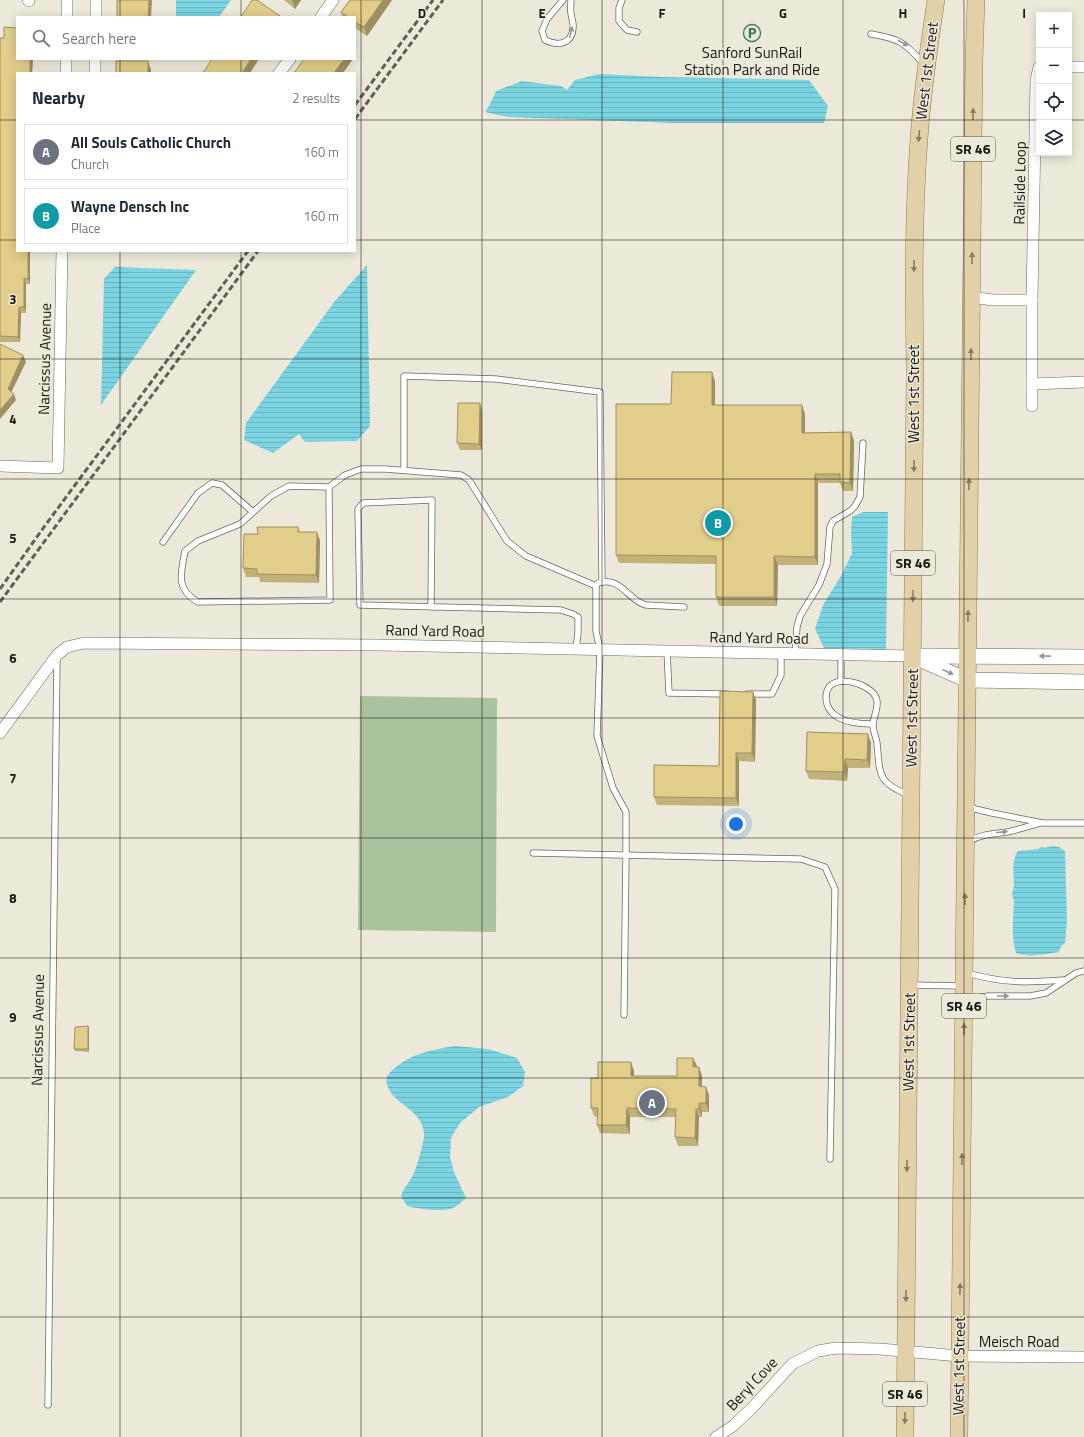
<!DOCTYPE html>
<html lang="en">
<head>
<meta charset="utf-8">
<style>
	body { margin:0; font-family:"Titillium Web",sans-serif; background:#f6f6f7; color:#1f2937 }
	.controls { position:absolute; right:12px; top:12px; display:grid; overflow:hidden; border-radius:0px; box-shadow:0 2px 10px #0003 }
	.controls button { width:36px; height:36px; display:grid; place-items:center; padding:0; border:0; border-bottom:1px solid #e0e1e3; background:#fff; color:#1f2937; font:20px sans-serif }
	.you { position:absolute; left:736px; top:824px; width:14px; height:14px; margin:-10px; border:3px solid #fff; border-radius:50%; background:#1a73e8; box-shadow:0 0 0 6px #1a73e833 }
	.badge { display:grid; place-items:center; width:26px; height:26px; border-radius:50%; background:#2563eb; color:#fff; font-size:13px; font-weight:700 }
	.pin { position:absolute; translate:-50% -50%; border:2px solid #fff; box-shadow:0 1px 4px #0006 }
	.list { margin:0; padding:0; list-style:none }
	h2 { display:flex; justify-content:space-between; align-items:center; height:52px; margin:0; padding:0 16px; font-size:17px }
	h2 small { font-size:13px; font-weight:400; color:#747a83 }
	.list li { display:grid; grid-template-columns:26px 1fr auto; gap:12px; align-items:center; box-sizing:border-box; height:56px; margin:0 8px 8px; padding:0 8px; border:1px solid #e0e1e3; border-radius:0px }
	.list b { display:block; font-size:15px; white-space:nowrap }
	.list p { margin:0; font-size:13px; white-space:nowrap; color:#747a83 }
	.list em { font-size:13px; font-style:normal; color:#747a83 }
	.icon { flex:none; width:22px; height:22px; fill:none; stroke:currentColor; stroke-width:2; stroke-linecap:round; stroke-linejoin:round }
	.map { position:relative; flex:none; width:1084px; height:1437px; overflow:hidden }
	.search { position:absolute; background:#fff; box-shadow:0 2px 10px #0003; left:16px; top:16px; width:340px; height:44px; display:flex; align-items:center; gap:10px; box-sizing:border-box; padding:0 14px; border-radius:0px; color:#747a83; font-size:15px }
	.panel { position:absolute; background:#fff; box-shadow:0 2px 10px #0003; left:16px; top:72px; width:340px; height:180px; border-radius:0px }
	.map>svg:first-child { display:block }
</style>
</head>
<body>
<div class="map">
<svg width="1084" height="1437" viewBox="0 0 1084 1437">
	<defs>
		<pattern id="water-rules" width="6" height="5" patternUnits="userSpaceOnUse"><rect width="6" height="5" fill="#7ad4e1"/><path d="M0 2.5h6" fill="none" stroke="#69b5c0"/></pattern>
	</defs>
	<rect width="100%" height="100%" fill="#ede9da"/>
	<path fill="#aac39d" d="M360 696 497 698 496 932 358 930Z"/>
	<g fill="url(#water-rules)">
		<path d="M176 0H231L219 17H176Z"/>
		<path d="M599 74 661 77 809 80 828 106 824 123H676L508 117 485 112 489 106 496 91 522 81 561 86 567 90 575 80Z"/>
		<path d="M367 265 370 426 357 441 305 442 299 434 273 453 244 440 246 423 335 301Z"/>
		<path d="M115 267 196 270 101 405 104 279Z"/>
		<path d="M863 512H888L886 649 824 648 815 629 823 605 842 574 852 553 851 534 852 517Z"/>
		<path d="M1053 846 1059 847 1065 851 1067 922 1065 943 1061 946 1059 952C1046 954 1029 958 1016 953 1011 937 1013 919 1014 903 1014 900 1013 897 1012 894 1012 891 1014 888 1014 885 1014 874 1011 861 1018 851L1038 849 1042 847 1044 848Z"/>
		<path d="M455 1046 488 1049 517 1058 525 1072 523 1086 508 1097 479 1107 460 1123 451 1138 450 1157 454 1172 466 1198C462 1201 459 1205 455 1207 444 1213 419 1209 407 1206L401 1196C404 1186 409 1184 413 1175 416 1170 424 1142 424 1136 425 1110 394 1106 387 1085 386 1083 387 1079 387 1076 405 1055 429 1050 455 1046Z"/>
	</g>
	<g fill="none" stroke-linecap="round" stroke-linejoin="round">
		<g stroke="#6b675a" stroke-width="7">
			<g id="service">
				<path d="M563 0 547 19 542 31 545 40C557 46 572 45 573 28 574 23 571 18 571 13 570 8 571 4 571 0"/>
				<path d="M622 0 619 8V21L627 30 637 32"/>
				<path d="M871 34C900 39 904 42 923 63"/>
				<path d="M404 470V376L496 379 600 392 602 582"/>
				<path d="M329 487 289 486 271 496 240 524 198 541 185 551C181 573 175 589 198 602L330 600 329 487 345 475 361 469H385L461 475 469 480 489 512 507 541 526 556 596 586"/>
				<path d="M163 542 198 493 212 483 222 485 253 512"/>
				<path d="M431 607 432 500 363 503 358 509 360 605 561 610 573 614 578 617V633L576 649"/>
				<path d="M667 651 669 693 727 694"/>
				<path d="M795 654 797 627 800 616 819 585 827 564 830 527 833 521 850 511 855 506 860 497 863 443"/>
				<path d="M841 681V654"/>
				<path d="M747 694H772L781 675V653"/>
				<path d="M873 724C855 724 828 721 826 699 826 694 827 688 831 685 843 675 875 686 877 701 878 710 873 718 873 725 873 731 876 737 877 743 880 774 877 783 909 795"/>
				<path d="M969 805 975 809 992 813 1043 823H1084"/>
				<path d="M968 842C980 834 993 834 1007 832 1018 830 1029 826 1040 823"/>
				<path d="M533 853 801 859 825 867 835 889 830 1159"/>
				<path d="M967 973C1002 983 1026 983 1063 980"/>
				<path d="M911 985 963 986"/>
				<path d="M965 1000 988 996H1030L1046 993 1076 973 1084 971"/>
				<path d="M624 1015 626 855V812L613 788 597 736 600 650 596 631V586L598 583C622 576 628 601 646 605L684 607"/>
				<path d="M48 1405 57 657"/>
			</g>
		</g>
		<g stroke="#6b675a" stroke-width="12">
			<g id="minor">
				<path d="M28 0 29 1"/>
				<path d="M67 17V0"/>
				<path d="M96 17V0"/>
				<path d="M321 17 333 0"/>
				<path d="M1069 67H1084"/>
				<path d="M66 73V59"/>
				<path d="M95 73V59"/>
				<path d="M279 73 290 59"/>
				<path d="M971 297 993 300H1032L1036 80 1039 67"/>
				<path d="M1032 300V384L1084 382"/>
				<path d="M1032 406V384"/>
				<path d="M0 466 58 468 62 251"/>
				<path d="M0 733 57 655 67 647 84 643 380 645 912 656"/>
				<path d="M716 1437 733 1426 753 1407 792 1364 818 1351 836 1348 880 1349 959 1356 1084 1357"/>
			</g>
		</g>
		<g stroke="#6b675a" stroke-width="16">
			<g id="secondary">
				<path d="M912 656 967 680 1084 682"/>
				<path d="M917 656 1084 657"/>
			</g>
		</g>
		<g stroke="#8e7b4e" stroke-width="18">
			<g id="primary">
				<path d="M905 1437 915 372C914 294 913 216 919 139 922 92 929 46 936 0"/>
				<path d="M959 1437 974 62 976 0"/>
			</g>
		</g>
		<use href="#service" stroke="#fff" stroke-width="5.5"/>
		<use href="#minor" stroke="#fff" stroke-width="11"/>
		<use href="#secondary" stroke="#fff" stroke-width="15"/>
		<use href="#primary" stroke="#e1d0a8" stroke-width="17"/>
		<g stroke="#625f57" stroke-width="3" stroke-dasharray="6 3" stroke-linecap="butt">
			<path d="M355 105 433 0"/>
			<path d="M355 119 443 0"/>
			<path d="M0 589 44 527 248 251"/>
			<path d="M0 602 258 251"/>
		</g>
	</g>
	<g fill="#c2b178">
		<path d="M284 0H301L295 9Z"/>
		<path d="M392 0 367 36 355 28V17H342L341 12Z"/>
		<path d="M0 38 17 59H33L32 73H17V251H30V284H26V313H21L20 342H0Z"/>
		<path d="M715 381V405H802L805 414V433L851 432 854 441 853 491H843L840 483H818V565H778L777 606H719L716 597V564L619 563 616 555 671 404Z"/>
		<path d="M480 403 482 410V450H460L457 443Z"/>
		<path d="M298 527 300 532 320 540 319 583 260 582 259 577H246L243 568 258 534Z"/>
		<path d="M753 692 756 700 755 762 739 761V806L657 805 654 797 719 766Z"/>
		<path d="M871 743 870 768H848L847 781 809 779 806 771Z"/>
		<path d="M88 1026 89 1028V1052L75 1051 74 1049Z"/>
		<path d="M697 1066V1067H699L702 1076V1087L709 1095V1112H702V1117H699L698 1146H678L675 1137 676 1117H630V1134L600 1133 597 1125V1117L594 1116 591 1108 598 1078 634 1071V1076H677Z"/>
	</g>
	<g fill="#9e9061">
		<path d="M149 0H152L151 17H148Z"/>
		<path d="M292 0H301L295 9Z"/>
		<path d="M383 0H392L367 36 364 27Z"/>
		<path d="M30 59H33L32 73H30Z"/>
		<path d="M251 59H259L250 73H242Z"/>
		<path d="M344 59H353L343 73H334Z"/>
		<path d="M148 61 151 70V73H148Z"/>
		<path d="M28 251H30V284L28 279Z"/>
		<path d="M24 278 26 284V313L24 307Z"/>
		<path d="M19 307 21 313 20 342 18 337Z"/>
		<path d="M23 355 26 362 10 395 8 389Z"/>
		<path d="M712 372 715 381V413L712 405Z"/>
		<path d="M14 394 16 400 0 419V410Z"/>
		<path d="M480 403 482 410V450L479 444Z"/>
		<path d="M802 405 805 414V441L802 433Z"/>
		<path d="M851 432 854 441 853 491 850 483Z"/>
		<path d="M815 474 818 483V565L815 557Z"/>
		<path d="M317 532 320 540 319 583 316 575Z"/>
		<path d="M774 556 778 565 777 606 774 597Z"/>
		<path d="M753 692 756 700 755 762 752 753Z"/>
		<path d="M868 734 871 743 870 768 867 760Z"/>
		<path d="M736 753 739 761V806L736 798Z"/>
		<path d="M845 759 848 768 847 781 844 772Z"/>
		<path d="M88 1026 89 1028V1052L88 1049Z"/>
		<path d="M693 1058 697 1066 696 1076 693 1067Z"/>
		<path d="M631 1062 634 1071V1084L631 1076Z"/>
		<path d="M699 1067 702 1076V1095L699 1086Z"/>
		<path d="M706 1087 709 1095V1112L706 1103Z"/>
		<path d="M699 1103 702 1112V1117L699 1109Z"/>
		<path d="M627 1108 630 1117V1134L626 1125Z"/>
		<path d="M696 1109 699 1117 698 1146 695 1138Z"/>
	</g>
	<g fill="#e2ce8b" stroke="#9e9061">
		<path d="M117 0H149L148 17H117Z"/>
		<path d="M252 0H257L280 16V17H241Z"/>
		<path d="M350 0H383L364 27 355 22V17H348L341 12Z"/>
		<path d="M4 27 17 28V59H30V73H17V251H28V279L24 278V307H19L18 337 0 336V38H4Z"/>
		<path d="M212 59H251L242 73H203Z"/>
		<path d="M304 59H344L334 73H294Z"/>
		<rect x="116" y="61" width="32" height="12"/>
		<path d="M0 344 23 355 8 389 14 394 0 410Z"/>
		<path d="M672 372H712V405H802V433L851 432 850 483 840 482V474H815V557L774 556V597H716V556L616 555V404H671Z"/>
		<path d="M458 403H480L479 444 457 443Z"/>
		<path d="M257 527H298V532H317L316 575 257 574V569L243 568 244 534H258Z"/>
		<path d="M720 691 753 692 752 753H736V798L654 797V765L719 766Z"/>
		<path d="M807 732 868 734 867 760 845 759 844 772 806 771Z"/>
		<path d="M88 1026V1049H74L75 1027Z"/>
		<path d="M677 1058H693V1067H699V1086L706 1087V1103H699V1109H696L695 1138 675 1137 676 1109 627 1108 626 1125H597L598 1108H591V1078H598V1062H631V1076H677Z"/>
	</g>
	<defs><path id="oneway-solid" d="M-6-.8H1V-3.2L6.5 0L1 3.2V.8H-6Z"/></defs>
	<g fill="#989795">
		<use href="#oneway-solid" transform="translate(571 32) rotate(-77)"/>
		<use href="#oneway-solid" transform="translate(903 43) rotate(30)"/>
		<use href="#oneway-solid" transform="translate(1045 656) rotate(-179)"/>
		<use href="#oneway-solid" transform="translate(948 672) rotate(24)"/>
		<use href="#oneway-solid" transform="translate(1002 832) rotate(-7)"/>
		<use href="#oneway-solid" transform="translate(1003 996)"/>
	</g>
	<g fill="#877d65">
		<use href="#oneway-solid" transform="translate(973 114) rotate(-89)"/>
		<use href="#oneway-solid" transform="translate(919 136) rotate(95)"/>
		<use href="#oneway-solid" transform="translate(972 258) rotate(-89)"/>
		<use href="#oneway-solid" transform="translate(914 266) rotate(91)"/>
		<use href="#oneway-solid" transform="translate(971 354) rotate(-89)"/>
		<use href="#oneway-solid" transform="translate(914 466) rotate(91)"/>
		<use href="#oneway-solid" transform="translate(969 484) rotate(-89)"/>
		<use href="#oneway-solid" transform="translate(913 596) rotate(91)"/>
		<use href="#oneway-solid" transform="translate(968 616) rotate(-89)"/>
		<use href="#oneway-solid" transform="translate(965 899) rotate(-90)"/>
		<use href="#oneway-solid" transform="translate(964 1029) rotate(-89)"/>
		<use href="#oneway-solid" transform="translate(962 1159) rotate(-89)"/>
		<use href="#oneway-solid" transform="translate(907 1166) rotate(91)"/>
		<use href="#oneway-solid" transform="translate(960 1289) rotate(-89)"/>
		<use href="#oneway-solid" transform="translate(906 1296) rotate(91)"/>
		<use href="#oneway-solid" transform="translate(905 1418) rotate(91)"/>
	</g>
	<path fill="none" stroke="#1a1813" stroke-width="1" stroke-opacity="0.55" d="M120 0V17M241 0V17M361 0V1437M482 0V1437M602 0V1437M723 0V1437M843 0V1437M964 0V1437M120 59V73M241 59V73M0 120H17M355 120H1039M1069 120H1084M0 240H17M355 240H1084M120 251V1437M241 251V1437M0 359H1084M0 479H1084M0 599H1084M0 718H1084M0 838H1084M0 958H1084M0 1078H1084M0 1198H1084M0 1317H1084"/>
	<defs>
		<g id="parking-ring" transform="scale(0.9)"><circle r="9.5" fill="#ede9da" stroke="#3c7a66" stroke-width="1.5"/><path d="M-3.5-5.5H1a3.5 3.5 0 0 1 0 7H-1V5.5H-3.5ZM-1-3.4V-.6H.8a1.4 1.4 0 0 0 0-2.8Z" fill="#3c7a66"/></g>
	</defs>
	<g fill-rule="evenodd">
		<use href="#parking-ring" x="752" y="33"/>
	</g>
	<g text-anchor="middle" stroke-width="3" stroke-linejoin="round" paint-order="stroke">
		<g fill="#ede9da" stroke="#59574f" stroke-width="1">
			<rect x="951" y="137" width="44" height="24" rx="3"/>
			<rect x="891" y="551" width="44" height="24" rx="3"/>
			<rect x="942" y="994" width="44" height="24" rx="3"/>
			<rect x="883" y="1382" width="44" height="24" rx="3"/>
		</g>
		<g font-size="14" font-weight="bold" fill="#1a1813">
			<text x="973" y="154">SR 46</text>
			<text x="913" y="568">SR 46</text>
			<text x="964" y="1011">SR 46</text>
			<text x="905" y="1399">SR 46</text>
		</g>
		<g font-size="15" fill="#1a1813" stroke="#ede9da">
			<text x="752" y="58">Sanford SunRail<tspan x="752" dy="17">Station Park and Ride</tspan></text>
		</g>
		<g font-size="15" fill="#1a1813" stroke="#ede9da">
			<text transform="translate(927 71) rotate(-83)" y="5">West 1st Street</text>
			<text transform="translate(1020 183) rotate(-89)" y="5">Railside Loop</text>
			<text transform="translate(45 359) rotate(-89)" y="5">Narcissus Avenue</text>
			<text transform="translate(914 394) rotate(-90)" y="5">West 1st Street</text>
			<text transform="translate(435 631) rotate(1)" y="5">Rand Yard Road</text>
			<text transform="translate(759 638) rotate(1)" y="5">Rand Yard Road</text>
			<text transform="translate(912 718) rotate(-89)" y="5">West 1st Street</text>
			<text transform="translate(38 1030) rotate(-89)" y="5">Narcissus Avenue</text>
			<text transform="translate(909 1042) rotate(-89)" y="5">West 1st Street</text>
			<text x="1019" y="1347">Meisch Road</text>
			<text transform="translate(959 1366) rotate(-89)" y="5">West 1st Street</text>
			<text transform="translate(752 1384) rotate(-47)" y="5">Beryl Cove</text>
		</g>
	</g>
	<g font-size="13" text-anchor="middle" font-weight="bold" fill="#1a1813" stroke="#ede9da" stroke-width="3" stroke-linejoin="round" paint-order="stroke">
		<text x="422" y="18">D</text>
		<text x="542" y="18">E</text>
		<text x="662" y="18">F</text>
		<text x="783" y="18">G</text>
		<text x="903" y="18">H</text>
		<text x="1024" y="18">I</text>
		<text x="13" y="304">3</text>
		<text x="13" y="424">4</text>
		<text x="13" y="543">5</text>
		<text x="13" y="663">6</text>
		<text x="13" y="783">7</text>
		<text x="13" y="903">8</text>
		<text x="13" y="1022">9</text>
	</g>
</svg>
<div class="controls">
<button>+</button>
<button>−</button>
<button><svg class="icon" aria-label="locate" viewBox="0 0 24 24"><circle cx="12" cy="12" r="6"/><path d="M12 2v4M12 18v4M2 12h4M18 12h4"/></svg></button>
<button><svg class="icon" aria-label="layers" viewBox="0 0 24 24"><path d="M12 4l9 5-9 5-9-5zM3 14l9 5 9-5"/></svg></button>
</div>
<div class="you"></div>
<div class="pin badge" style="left:652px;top:1103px;background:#6b7280">A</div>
<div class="pin badge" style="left:718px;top:523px;background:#0f9aa8">B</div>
<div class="search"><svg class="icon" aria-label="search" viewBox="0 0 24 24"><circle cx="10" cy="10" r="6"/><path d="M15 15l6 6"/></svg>Search here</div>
<section class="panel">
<h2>Nearby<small>2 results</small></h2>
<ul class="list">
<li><span class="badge" style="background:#6b7280">A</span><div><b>All Souls Catholic Church</b><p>Church</p></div><em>160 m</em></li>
<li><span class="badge" style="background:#0f9aa8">B</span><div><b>Wayne Densch Inc</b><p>Place</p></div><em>160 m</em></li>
</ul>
</section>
</div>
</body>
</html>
